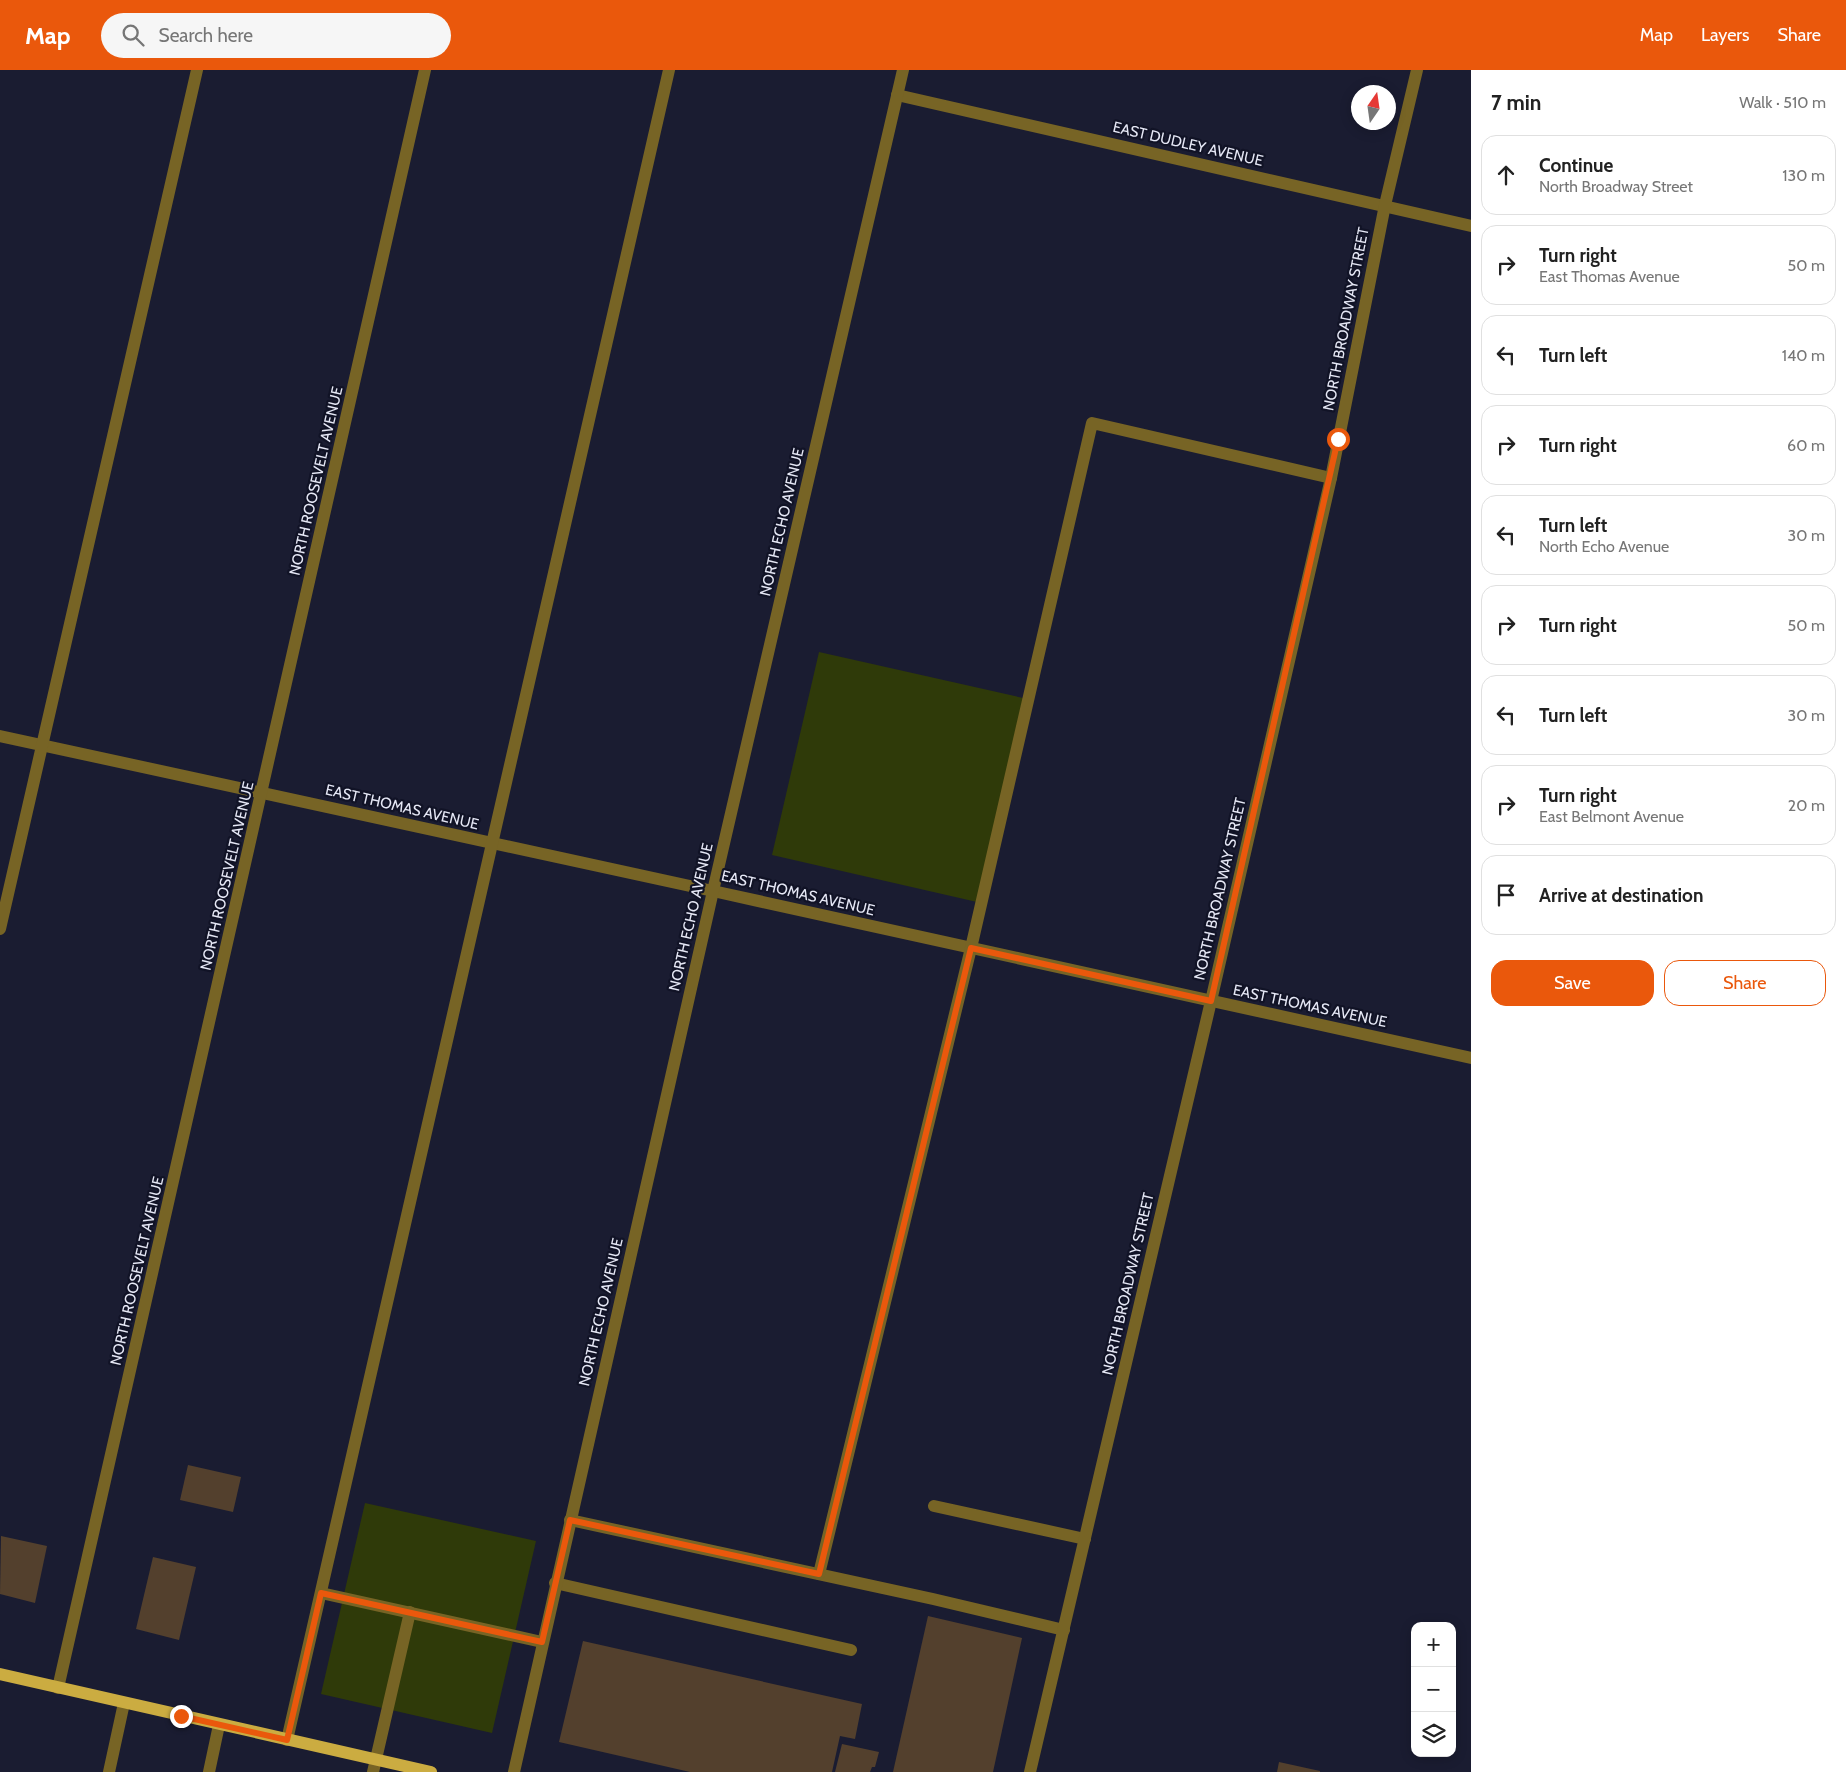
<!DOCTYPE html>
<html lang="en">
<head>
<meta charset="utf-8">
<style>
	body { margin:0; font-family:Cabin,sans-serif; background:#f6f6f6; color:#222 }
	.controls { position:absolute; right:15px; bottom:15px; display:grid; overflow:hidden; border-radius:10px; box-shadow:0 2px 12px #0003 }
	.controls button { width:45px; height:45px; display:grid; place-items:center; padding:0; border:0; border-bottom:1px solid #e0e0e0; background:#fff; color:#222; font:25px sans-serif }
	.compass { position:absolute; left:1351px; top:15px; width:45px; height:45px; border-radius:50%; background:#fff; box-shadow:0 2px 12px #0003; rotate:13deg }
	.stop { position:absolute; width:15px; height:15px; margin:-11px; border:4px solid #ea580c; border-radius:50%; background:#fff }
	.stop.end { background:#ea580c; border-color:#fff; box-shadow:0 1px 5px #0008 }
	.list { margin:0; padding:0; list-style:none }
	h2 { display:flex; justify-content:space-between; align-items:center; height:65px; margin:0; padding:0 20px; font-size:21px }
	h2 small { font-size:16px; font-weight:400; color:#767676 }
	.list li { display:grid; grid-template-columns:32px 1fr auto; gap:15px; align-items:center; box-sizing:border-box; height:80px; margin:0 10px 10px; padding:0 10px; border:1px solid #e0e0e0; border-radius:15px }
	.list b { display:block; font-size:19px; white-space:nowrap }
	.list p { margin:0; font-size:16px; white-space:nowrap; color:#767676 }
	.list em { font-size:16px; font-style:normal; color:#767676 }
	.actions { display:flex; gap:10px; padding:15px 20px }
	.actions a { flex:1; padding:11px 0; border:1px solid #ea580c; border-radius:15px; text-align:center; font-size:18px; color:#ea580c }
	.actions .main { background:#ea580c; color:#fff }
	.icon { flex:none; width:28px; height:28px; fill:none; stroke:currentColor; stroke-width:2; stroke-linecap:round; stroke-linejoin:round }
	.map { position:relative; flex:none; width:1471px; height:1702px; overflow:hidden }
	header { display:flex; align-items:center; gap:30px; box-sizing:border-box; height:70px; padding:0 25px; background:#ea580c; color:#fff }
	header strong { font-size:24px }
	nav { display:flex; gap:28px; margin-inline-start:auto; font-size:18px }
	.search { width:350px; height:45px; background:#f6f6f6; display:flex; align-items:center; gap:12px; box-sizing:border-box; padding:0 18px; border-radius:28px; color:#767676; font-size:19px }
	main { display:flex }
	aside { flex:1; background:#fff }
	.map>svg:first-child { display:block }
</style>
</head>
<body>
<header>
<strong>Map</strong>
<div class="search"><svg class="icon" aria-label="search" viewBox="0 0 24 24"><circle cx="10" cy="10" r="6"/><path d="M15 15l6 6"/></svg>Search here</div>
<nav><a>Map</a><a>Layers</a><a>Share</a></nav>
</header>
<main>
<div class="map">
<svg width="1471" height="1702" viewBox="0 0 1471 1702">
	<rect width="100%" height="100%" fill="#1a1c31"/>
	<g fill="#2f3a09">
		<path d="M819 582 1023 628 977 832 772 785Z"/>
		<path d="M365 1433 536 1471 492 1663 321 1624Z"/>
	</g>
	<g fill="#53402d">
		<path d="M188 1395 241 1407 233 1442 180 1430Z"/>
		<path d="M1 1466 47 1476 35 1533 0 1524Z"/>
		<path d="M153 1487 196 1497 179 1570 136 1559Z"/>
		<path d="M928 1546 1022 1568 993 1702H893Z"/>
		<path d="M583 1571 862 1634 855 1669 840 1666 832 1702H690L559 1672Z"/>
		<path d="M842 1674 879 1682 875 1697H872L870 1702H835Z"/>
		<path d="M1279 1692 1320 1701V1702H1277Z"/>
	</g>
	<g fill="none" stroke-linecap="round" stroke-linejoin="round">
		<g stroke="#776425" stroke-width="12">
			<path d="M897 25 1471 156"/>
			<path d="M0 666 713 821 1471 988"/>
			<path d="M0 859 197 0"/>
			<path d="M934 1436 1085 1469"/>
			<path d="M570 1450 933 1529 1064 1560"/>
			<path d="M819 1504 971 878 1092 353 1331 408"/>
			<path d="M555 1513 851 1580"/>
			<path d="M321 1523 542 1572"/>
			<path d="M58 1618 425 0"/>
			<path d="M287 1670 669 0"/>
			<path d="M109 1702 124 1633"/>
			<path d="M209 1702 219 1655"/>
			<path d="M373 1702 410 1542"/>
			<path d="M514 1702 713 821 903 0"/>
			<path d="M1030 1702 1211 931 1331 408 1385 135 1417 0"/>
		</g>
		<path stroke="#cbac41" stroke-width="12" d="M0 1604 431 1702"/>
	</g>
	<g fill="none" stroke-linecap="round" stroke-linejoin="round">
		<path stroke="#ea580c" stroke-width="6" d="M181 1646 287 1670 321 1523 542 1572 570 1450 819 1504 971 878 1211 931 1338 369"/>
	</g>
	<g text-anchor="middle" stroke-width="4.5" stroke-linejoin="round" paint-order="stroke">
		<g font-size="15" fill="#e6e8f6" stroke="#111326">
			<text transform="translate(1188 74) rotate(13)" y="5">EAST DUDLEY AVENUE</text>
			<text transform="translate(1346 249) rotate(-79)" y="5">NORTH BROADWAY STREET</text>
			<text transform="translate(316 411) rotate(-77)" y="5">NORTH ROOSEVELT AVENUE</text>
			<text transform="translate(782 452) rotate(-77)" y="5">NORTH ECHO AVENUE</text>
			<text transform="translate(402 737) rotate(13)" y="5">EAST THOMAS AVENUE</text>
			<text transform="translate(227 806) rotate(-77)" y="5">NORTH ROOSEVELT AVENUE</text>
			<text transform="translate(1220 819) rotate(-77)" y="5">NORTH BROADWAY STREET</text>
			<text transform="translate(798 823) rotate(13)" y="5">EAST THOMAS AVENUE</text>
			<text transform="translate(691 847) rotate(-77)" y="5">NORTH ECHO AVENUE</text>
			<text transform="translate(1310 936) rotate(12)" y="5">EAST THOMAS AVENUE</text>
			<text transform="translate(137 1201) rotate(-77)" y="5">NORTH ROOSEVELT AVENUE</text>
			<text transform="translate(1128 1214) rotate(-77)" y="5">NORTH BROADWAY STREET</text>
			<text transform="translate(601 1242) rotate(-77)" y="5">NORTH ECHO AVENUE</text>
		</g>
	</g>
</svg>
<div class="controls">
<button>+</button>
<button>−</button>
<button><svg class="icon" aria-label="layers" viewBox="0 0 24 24"><path d="M12 4l9 5-9 5-9-5zM3 14l9 5 9-5"/></svg></button>
</div>
<svg class="compass" viewBox="-18 -18 36 36"><path d="M0-13l5 13h-10z" fill="#e53935"/><path d="M0 13l5-13h-10z" fill="#767676"/></svg>
<div class="stop" style="left:1338px;top:369px"></div>
<div class="stop end" style="left:181px;top:1646px"></div>
</div>
<aside>
<h2>7 min<small>Walk · 510 m</small></h2>
<ul class="list">
<li><svg class="icon" aria-label="ahead" viewBox="0 0 24 24"><path d="M12 20V5M6 11l6-6 6 6"/></svg><div><b>Continue</b><p>North Broadway Street</p></div><em>130 m</em></li>
<li><svg class="icon" aria-label="right" viewBox="0 0 24 24"><path d="M7 20v-9h11M14 6l5 5-5 5"/></svg><div><b>Turn right</b><p>East Thomas Avenue</p></div><em>50 m</em></li>
<li><svg class="icon" aria-label="left" viewBox="0 0 24 24"><path d="M17 20v-9H6M10 6l-5 5 5 5"/></svg><div><b>Turn left</b></div><em>140 m</em></li>
<li><svg class="icon" aria-label="right" viewBox="0 0 24 24"><path d="M7 20v-9h11M14 6l5 5-5 5"/></svg><div><b>Turn right</b></div><em>60 m</em></li>
<li><svg class="icon" aria-label="left" viewBox="0 0 24 24"><path d="M17 20v-9H6M10 6l-5 5 5 5"/></svg><div><b>Turn left</b><p>North Echo Avenue</p></div><em>30 m</em></li>
<li><svg class="icon" aria-label="right" viewBox="0 0 24 24"><path d="M7 20v-9h11M14 6l5 5-5 5"/></svg><div><b>Turn right</b></div><em>50 m</em></li>
<li><svg class="icon" aria-label="left" viewBox="0 0 24 24"><path d="M17 20v-9H6M10 6l-5 5 5 5"/></svg><div><b>Turn left</b></div><em>30 m</em></li>
<li><svg class="icon" aria-label="right" viewBox="0 0 24 24"><path d="M7 20v-9h11M14 6l5 5-5 5"/></svg><div><b>Turn right</b><p>East Belmont Avenue</p></div><em>20 m</em></li>
<li><svg class="icon" aria-label="arrive" viewBox="0 0 24 24"><path d="M6 21V4h12l-3 4 3 4H6"/></svg><div><b>Arrive at destination</b></div></li>
</ul>
<div class="actions"><a class="main">Save</a><a>Share</a></div>
</aside>
</main>
</body>
</html>
